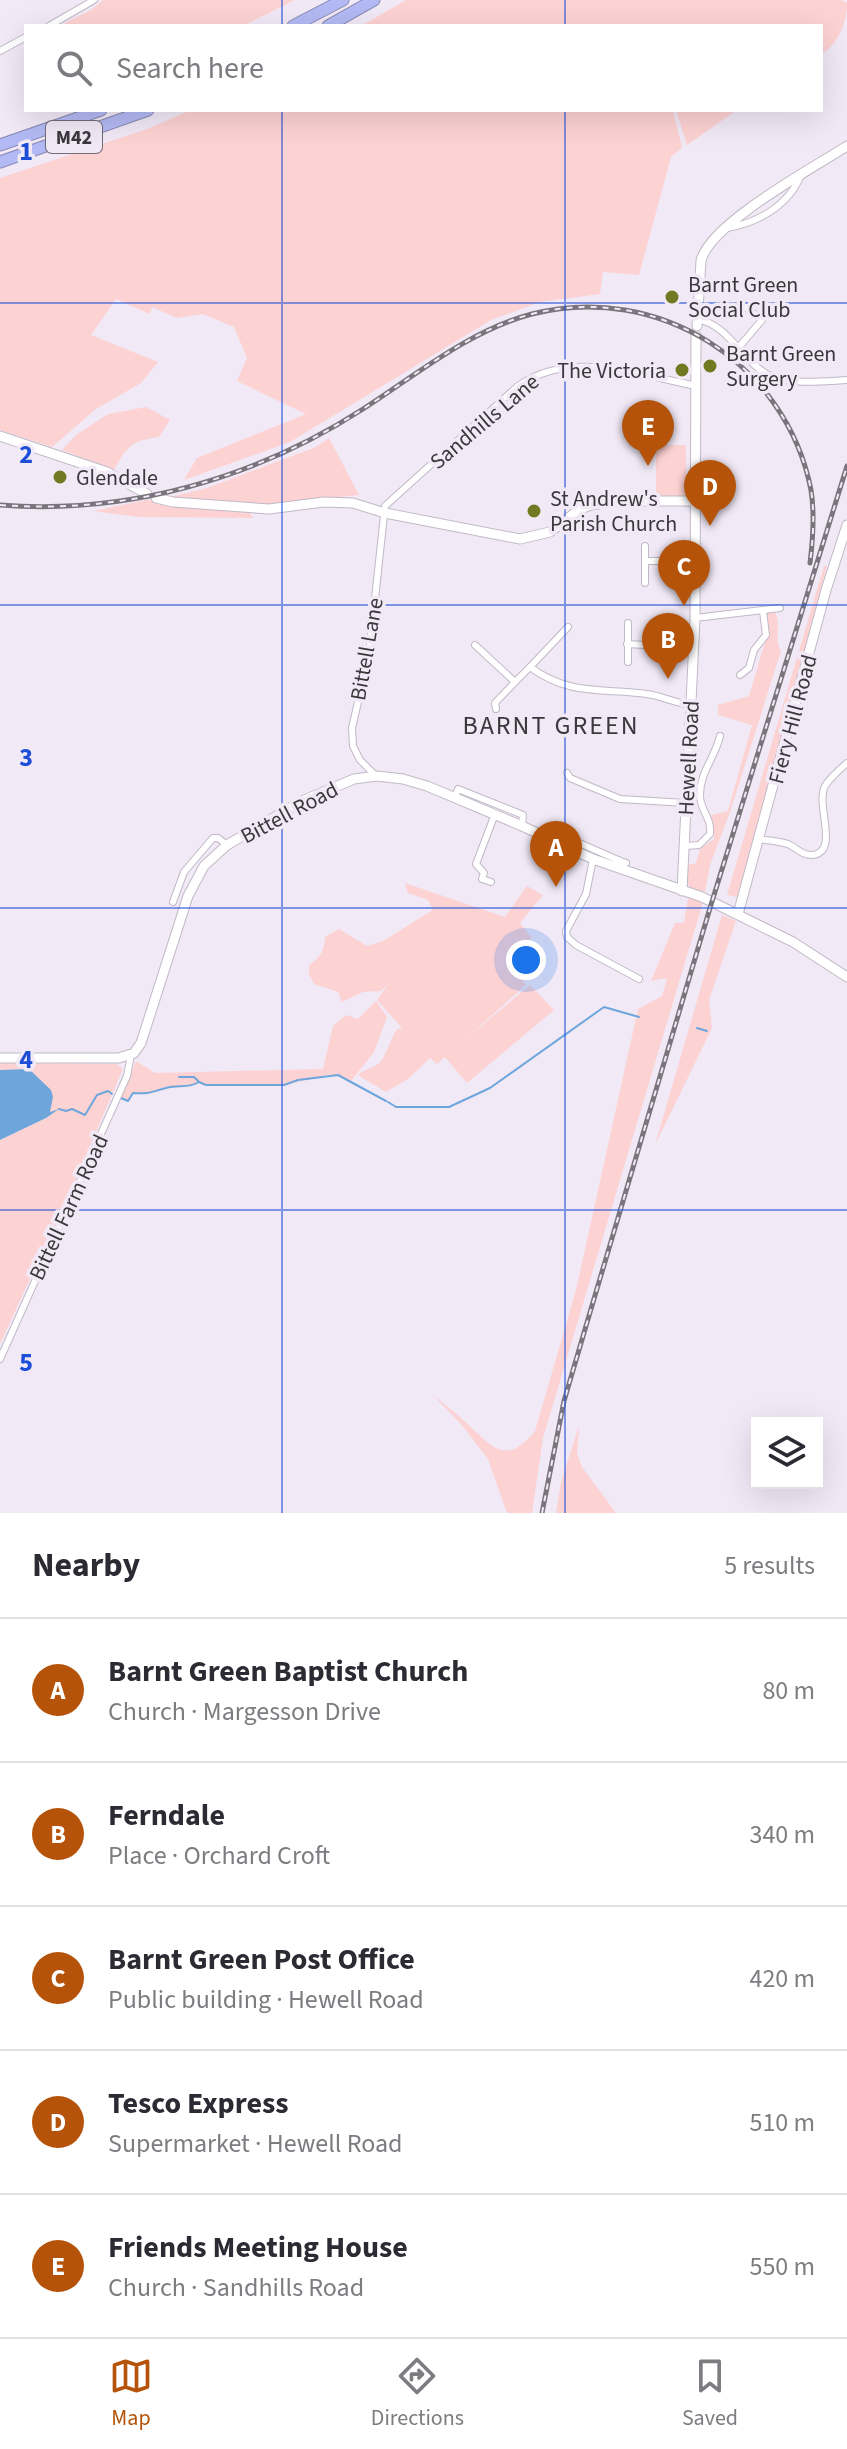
<!DOCTYPE html>
<html lang="en">
<head>
<meta charset="utf-8">
<style>
	body { margin:0; font-family:"Source Sans 3",sans-serif; background:#f7f7f7; color:#2b2b33 }
	.controls { position:absolute; right:24px; bottom:24px; display:grid; overflow:hidden; border-radius:0px; box-shadow:0 8px 32px #0002 }
	.controls button { width:72px; height:72px; display:grid; place-items:center; padding:0; border:0; border-bottom:2px solid #e1e1e2; background:#fff; color:#2b2b33; font:40px sans-serif }
	.you { position:absolute; left:526px; top:960px; width:28px; height:28px; margin:-20px; border:6px solid #fff; border-radius:50%; background:#1a73e8; box-shadow:0 0 0 12px #1a73e833 }
	.badge { display:grid; place-items:center; width:52px; height:52px; border-radius:50%; background:#b45309; color:#fff; font-size:26px; font-weight:700 }
	.pin { position:absolute; translate:-50% -66px; filter:drop-shadow(0 2px 4px #0008) }
	.pin::after { content:''; position:absolute; top:42px; width:28px; height:24px; background:inherit; clip-path:polygon(0 0,100% 0,50% 100%) }
	.list { margin:0; padding:0; list-style:none }
	h2 { display:flex; justify-content:space-between; align-items:center; height:104px; margin:0; padding:0 32px; font-size:34px }
	h2 small { font-size:26px; font-weight:400; color:#7c7c81 }
	.list li { display:grid; grid-template-columns:52px 1fr auto; gap:24px; align-items:center; box-sizing:border-box; height:144px; padding:0 32px; border-top:2px solid #e1e1e2 }
	.list b { display:block; font-size:30px; white-space:nowrap }
	.list p { margin:0; font-size:26px; white-space:nowrap; color:#7c7c81 }
	.list em { font-size:26px; font-style:normal; color:#7c7c81 }
	.icon { flex:none; width:44px; height:44px; fill:none; stroke:currentColor; stroke-width:2; stroke-linecap:round; stroke-linejoin:round }
	.map { position:relative; flex:none; width:847px; height:1513px; overflow:hidden }
	.search { position:absolute; background:#fff; box-shadow:0 8px 32px #0002; left:24px; right:24px; top:24px; height:88px; display:flex; align-items:center; gap:20px; box-sizing:border-box; padding:0 28px; border-radius:0px; color:#7c7c81; font-size:30px }
	.sheet { height:824px; background:#fff }
	nav { display:flex; justify-content:space-around; align-items:center; box-sizing:border-box; height:112px; border-top:2px solid #e1e1e2; background:#fff; font-size:22px; color:#7c7c81 }
	nav a { display:grid; justify-items:center; gap:4px }
	nav .on { color:#b45309 }
	.map>svg:first-child { display:block }
</style>
</head>
<body>
<div class="map">
<svg width="847" height="1513" viewBox="0 0 847 1513">
	<rect width="100%" height="100%" fill="#f1e9f6"/>
	<g fill="#fdd2d3">
		<path d="M103 0H295L243 26H59L91 10Z"/>
		<path d="M406 0H841L847 3C847 23 838 44 821 55V26H361Z"/>
		<path d="M191 110H673L682 148 671 157 639 275 603 272 600 294 540 302 491 320 290 442 184 480 197 458 306 414 237 381 247 358 234 327 203 314 177 318 152 307 150 314 116 299 91 335 158 362 141 383 96 409 52 447 0 430V178L147 129Z"/>
		<path d="M676 110H737L687 145Z"/>
		<path d="M146 407 170 420 159 437C131 441 128 445 114 470L62 450 76 435 108 414Z"/>
		<path d="M656 433H666L667 445H686V497H656Z"/>
		<path d="M329 438 359 495 263 505 170 499V497L207 488 316 447Z"/>
		<path d="M146 500 249 512 253 518 139 517 93 511Z"/>
		<path d="M824 566H827L737 897 727 895Z"/>
		<path d="M766 612H775C782 626 773 638 781 651L730 812 710 865 705 892 692 889 688 884V865L696 863 700 849 714 839 711 815 728 811 752 725 718 715V705L749 696 768 632Z"/>
		<path d="M405 883 505 917 527 886 543 895 520 923 532 938C517 954 513 967 526 985L462 1042 530 985 554 1010 467 1083 445 1057 437 1064 430 1058 408 1079 386 1092 358 1075C365 1068 375 1069 381 1061 388 1051 390 1039 397 1029L402 1028 377 1000 389 983 381 991 363 992 342 1002 338 992 314 984 309 974V965C321 957 324 951 325 937L339 929 367 946 383 941 433 910 428 900 408 893Z"/>
		<path d="M688 898 703 902 543 1438 532 1513H507L488 1459 461 1424 433 1395C443 1403 454 1411 463 1420 491 1444 504 1469 535 1431L576 1290 638 1009 662 996 667 978 651 981 675 923H684Z"/>
		<path d="M722 915 736 921 709 1000 712 1028 655 1145Z"/>
		<path d="M376 1001 387 1017 374 1052 351 1081 338 1075H327L284 1085H206L199 1082C188 1089 178 1084 166 1087 150 1092 151 1095 133 1093L128 1101 121 1098 136 1061 155 1073 323 1069 333 1026 346 1015 358 1019Z"/>
		<path d="M0 1063 117 1064 123 1069 71 1190 0 1344V1140L46 1118C51 1111 49 1105 53 1097L29 1069 0 1070Z"/>
		<path d="M579 1426 577 1454 582 1467 616 1513H556L561 1482Z"/>
	</g>
	<path fill="#6ea6dc" d="M29 1069 51 1090 53 1097 50 1112 59 1109 46 1118 0 1140V1070Z"/>
	<g fill="none" stroke-linecap="round" stroke-linejoin="round">
		<g stroke="#6ea6dc" stroke-width="2">
			<path d="M697 1028 707 1031"/>
			<path d="M179 1077H194L199 1082"/>
			<path d="M121 1098 128 1101 133 1093C153 1094 149 1092 166 1088 178 1084 188 1089 199 1082L206 1085H284L298 1080 338 1075 386 1101"/>
			<path d="M388 1102 396 1107H449L490 1088 604 1007 639 1017"/>
			<path d="M59 1109 66 1111 72 1109 85 1115 97 1095 108 1091 112 1094"/>
		</g>
		<g stroke="#c1b9c6" stroke-width="8">
			<g id="street">
				<path d="M49 26 94 0"/>
				<path d="M0 51 26 37"/>
				<path d="M727 228C757 223 788 206 800 177"/>
				<path d="M697 319C730 325 743 364 771 376 792 385 825 381 847 380"/>
				<path d="M739 347 762 320 743 305"/>
				<path d="M645 546V583"/>
				<path d="M645 561H695"/>
				<path d="M695 618 780 608"/>
				<path d="M627 644 694 648"/>
				<path d="M475 645 515 682 530 667C569 696 602 688 647 694 662 696 675 703 691 705"/>
				<path d="M628 662V623"/>
				<path d="M530 667 568 627"/>
				<path d="M740 675 749 668 754 650 766 635 763 611"/>
				<path d="M496 709 495 703 515 682"/>
				<path d="M567 773 570 778 620 799 686 803"/>
				<path d="M375 775 360 760 353 746 352 728 369 654 385 506 518 386C571 349 639 375 697 386"/>
				<path d="M455 797 458 789 523 815 522 826"/>
				<path d="M552 831 618 860"/>
				<path d="M759 839C769 841 781 841 790 845 798 849 803 856 813 855 840 851 815 805 825 786 830 778 840 769 847 763"/>
				<path d="M685 846 699 845 710 834C712 819 701 811 700 797 699 773 715 758 720 736"/>
				<path d="M593 859 586 894 566 931 567 937 576 945 639 979"/>
				<path d="M616 864 618 860 626 863"/>
				<path d="M491 882 482 879 484 873 476 864 495 814"/>
				<path d="M173 902 184 872 213 838H218L227 845"/>
				<path d="M0 1359 127 1076 131 1055"/>
			</g>
		</g>
		<g stroke="#c1b9c6" stroke-width="11">
			<g id="secondary">
				<path d="M697 326 701 261C709 224 813 168 847 146"/>
				<path d="M0 436 107 472 147 494"/>
				<path d="M156 498 173 502 269 509 324 502 353 503 385 513 520 539 550 532 580 509 591 505 619 501H697"/>
				<path d="M682 891 695 618 696 336"/>
				<path d="M738 914 826 590 847 525"/>
				<path d="M0 1058H119L134 1053 141 1043 188 896 204 866 227 845 302 801 354 779 377 776 403 779 427 786 522 826 593 859 702 897 793 942 847 977"/>
			</g>
		</g>
		<g stroke="#898cb4" stroke-width="13">
			<g id="highway">
				<path d="M293 26 343 0"/>
				<path d="M328 26 374 0"/>
				<path d="M0 145 101 110"/>
				<path d="M0 162 148 110"/>
			</g>
		</g>
		<use href="#street" stroke="#fff" stroke-width="6"/>
		<use href="#secondary" stroke="#fff" stroke-width="9"/>
		<use href="#highway" stroke="#b3b9f4" stroke-width="11"/>
		<g stroke="#7a757d" stroke-width="5">
			<g id="rail">
				<path d="M0 505C128 515 256 478 363 409 416 375 470 330 532 314 657 282 786 362 811 490 815 515 813 539 810 563"/>
				<path d="M542 1513 564 1401 591 1309 710 908 847 466"/>
			</g>
		</g>
		<use href="#rail" stroke="#f1e9f6" stroke-width="2" stroke-dasharray="6" stroke-linecap="butt"/>
	</g>
	<path fill="none" stroke="#1d4ed8" stroke-width="2" stroke-opacity="0.55" d="M282 0V26M565 0V26M282 110V1513M565 110V1513M0 303H847M0 605H847M0 908H847M0 1210H847"/>
	<g fill="#727923" stroke="#f1e9f6" stroke-width="3">
		<circle cx="672" cy="297" r="8"/>
		<circle cx="710" cy="366" r="8"/>
		<circle cx="682" cy="370" r="8"/>
		<circle cx="60" cy="477" r="8"/>
		<circle cx="534" cy="511" r="8"/>
	</g>
	<g text-anchor="middle" stroke-width="7" stroke-linejoin="round" paint-order="stroke">
		<rect fill="#f1e9f6" stroke="#726d74" stroke-width="2" x="46" y="121" width="56" height="32" rx="6"/>
		<g font-size="20" font-weight="bold" fill="#3b383d">
			<text x="74" y="144">M42</text>
		</g>
		<g font-size="22" fill="#3b383d" stroke="#f1e9f6" text-anchor="start">
			<text x="688" y="292">Barnt Green<tspan x="688" dy="25">Social Club</tspan></text>
			<text x="726" y="361">Barnt Green<tspan x="726" dy="25">Surgery</tspan></text>
			<text x="666" y="378" text-anchor="end">The Victoria</text>
			<text x="76" y="485">Glendale</text>
			<text x="550" y="506">St Andrew's<tspan x="550" dy="25">Parish Church</tspan></text>
		</g>
		<g font-size="22" fill="#3b383d" stroke="#f1e9f6">
			<text transform="translate(484 421) rotate(-40)" y="8">Sandhills Lane</text>
			<text transform="translate(366 649) rotate(-80)" y="8">Bittell Lane</text>
			<text transform="translate(792 719) rotate(-75)" y="8">Fiery Hill Road</text>
			<text transform="translate(688 758) rotate(-87)" y="8">Hewell Road</text>
			<text transform="translate(289 812) rotate(-28)" y="8">Bittell Road</text>
			<text transform="translate(68 1207) rotate(-65)" y="8">Bittell Farm Road</text>
		</g>
		<g font-size="26" letter-spacing="2" fill="#3b383d" stroke="#f1e9f6">
			<text x="551" y="734">BARNT GREEN</text>
		</g>
	</g>
	<g font-size="26" text-anchor="middle" font-weight="bold" fill="#1d4ed8" stroke="#f1e9f6" stroke-width="7" stroke-linejoin="round" paint-order="stroke">
		<text x="26" y="160">1</text>
		<text x="26" y="463">2</text>
		<text x="26" y="766">3</text>
		<text x="26" y="1068">4</text>
		<text x="26" y="1371">5</text>
	</g>
</svg>
<div class="controls">
<button><svg class="icon" aria-label="layers" viewBox="0 0 24 24"><path d="M12 4l9 5-9 5-9-5zM3 14l9 5 9-5"/></svg></button>
</div>
<div class="you"></div>
<div class="pin badge" style="left:556px;top:887px">A</div>
<div class="pin badge" style="left:668px;top:679px">B</div>
<div class="pin badge" style="left:684px;top:606px">C</div>
<div class="pin badge" style="left:710px;top:526px">D</div>
<div class="pin badge" style="left:648px;top:466px">E</div>
<div class="search"><svg class="icon" aria-label="search" viewBox="0 0 24 24"><circle cx="10" cy="10" r="6"/><path d="M15 15l6 6"/></svg>Search here</div>
</div>
<section class="sheet">
<h2>Nearby<small>5 results</small></h2>
<ul class="list">
<li><span class="badge">A</span><div><b>Barnt Green Baptist Church</b><p>Church · Margesson Drive</p></div><em>80 m</em></li>
<li><span class="badge">B</span><div><b>Ferndale</b><p>Place · Orchard Croft</p></div><em>340 m</em></li>
<li><span class="badge">C</span><div><b>Barnt Green Post Office</b><p>Public building · Hewell Road</p></div><em>420 m</em></li>
<li><span class="badge">D</span><div><b>Tesco Express</b><p>Supermarket · Hewell Road</p></div><em>510 m</em></li>
<li><span class="badge">E</span><div><b>Friends Meeting House</b><p>Church · Sandhills Road</p></div><em>550 m</em></li>
</ul>
</section>
<nav>
<a class="on"><svg class="icon" aria-label="map" viewBox="0 0 24 24"><path d="M3 6l6-2 6 2 6-2v14l-6 2-6-2-6 2zM9 4v14M15 6v14"/></svg>Map</a>
<a><svg class="icon" aria-label="directions" viewBox="0 0 24 24"><path d="M12 3l9 9-9 9-9-9zM9 14v-3h6M13 9l2 2-2 2"/></svg>Directions</a>
<a><svg class="icon" aria-label="saved" viewBox="0 0 24 24"><path d="M7 4h10v16l-5-4-5 4z"/></svg>Saved</a>
</nav>
</body>
</html>
